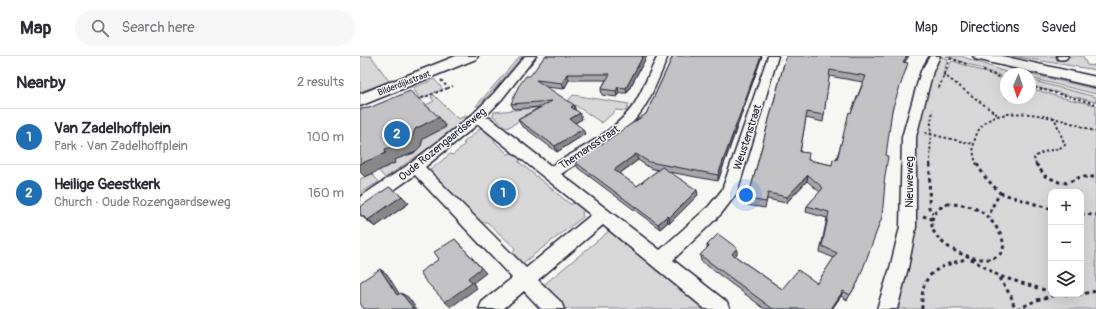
<!DOCTYPE html>
<html lang="en">
<head>
<meta charset="utf-8">
<style>
	body { margin:0; font-family:Pangolin,sans-serif; background:#f7f7f7; color:#2b2b33 }
	.controls { position:absolute; right:12px; bottom:12px; display:grid; overflow:hidden; border-radius:8px; box-shadow:0 4px 16px #0002 }
	.controls button { width:36px; height:36px; display:grid; place-items:center; padding:0; border:0; border-bottom:1px solid #e1e1e2; background:#fff; color:#2b2b33; font:20px sans-serif }
	.compass { position:absolute; left:640px; top:12px; width:36px; height:36px; border-radius:50%; background:#fff; box-shadow:0 4px 16px #0002; rotate:183deg }
	.you { position:absolute; left:386px; top:139px; width:14px; height:14px; margin:-10px; border:3px solid #fff; border-radius:50%; background:#1a73e8; box-shadow:0 0 0 6px #1a73e833 }
	.badge { display:grid; place-items:center; width:26px; height:26px; border-radius:50%; background:#1f6fb2; color:#fff; font-size:13px; font-weight:700 }
	.pin { position:absolute; translate:-50% -50%; border:2px solid #fff; box-shadow:0 1px 4px #0006 }
	.list { margin:0; padding:0; list-style:none }
	h2 { display:flex; justify-content:space-between; align-items:center; height:52px; margin:0; padding:0 16px; font-size:17px }
	h2 small { font-size:13px; font-weight:400; color:#7c7c81 }
	.list li { display:grid; grid-template-columns:26px 1fr auto; gap:12px; align-items:center; box-sizing:border-box; height:56px; padding:0 16px; border-top:1px solid #e1e1e2 }
	.list b { display:block; font-size:15px; white-space:nowrap }
	.list p { margin:0; font-size:13px; white-space:nowrap; color:#7c7c81 }
	.list em { font-size:13px; font-style:normal; color:#7c7c81 }
	.icon { flex:none; width:22px; height:22px; fill:none; stroke:currentColor; stroke-width:2; stroke-linecap:round; stroke-linejoin:round }
	.map { position:relative; flex:none; width:736px; height:253px; overflow:hidden }
	header { display:flex; align-items:center; gap:24px; box-sizing:border-box; height:56px; padding:0 20px; background:#fff; border-bottom:1px solid #e1e1e2 }
	header strong { font-size:19px }
	nav { display:flex; gap:22px; margin-inline-start:auto; font-size:14px }
	.search { width:280px; height:36px; background:#f7f7f7; display:flex; align-items:center; gap:10px; box-sizing:border-box; padding:0 14px; border-radius:22px; color:#7c7c81; font-size:15px }
	main { display:flex }
	aside { flex:1; background:#fff }
	.map>svg:first-child { display:block }
</style>
</head>
<body>
<header>
<strong>Map</strong>
<div class="search"><svg class="icon" aria-label="search" viewBox="0 0 24 24"><circle cx="10" cy="10" r="6"/><path d="M15 15l6 6"/></svg>Search here</div>
<nav><a>Map</a><a>Directions</a><a>Saved</a></nav>
</header>
<main>
<aside>
<h2>Nearby<small>2 results</small></h2>
<ul class="list">
<li><span class="badge">1</span><div><b>Van Zadelhoffplein</b><p>Park · Van Zadelhoffplein</p></div><em>100 m</em></li>
<li><span class="badge">2</span><div><b>Heilige Geestkerk</b><p>Church · Oude Rozengaardseweg</p></div><em>160 m</em></li>
</ul>
</aside>
<div class="map">
<svg width="736" height="253" viewBox="0 0 736 253">
	<rect width="100%" height="100%" fill="#f6f6f2"/>
	<filter id="ink" filterUnits="userSpaceOnUse"><feTurbulence type="fractalNoise" baseFrequency=".025" numOctaves="2"/><feDisplacementMap in="SourceGraphic" scale="8" xChannelSelector="R" yChannelSelector="G"/><feConvolveMatrix kernelMatrix="1 2 1 2 8 2 1 2 1" color-interpolation-filters="sRGB"/></filter>
	<g filter="url(#ink)">
		<g fill="#d7d7d7" stroke="#7c7c89" fill-rule="evenodd">
			<path d="M0 0H11L29 25 0 36Z"/>
			<path d="M160 0H163L119 50H116Z"/>
			<path d="M580 0 588 3 583 17H586L591 6 593 5 646 24V42H670V32L703 42 736 49V253H536L556 76 568 26ZM691 136H721V238H691Z"/>
			<path d="M586 0H601L651 18H646V22Z"/>
			<path d="M652 0H695L704 3 709 0H723L727 9 734 10 733 9H736V14Z"/>
			<path d="M670 18 736 33V38L670 22Z"/>
			<path d="M74 23 83 33 60 43 53 32Z"/>
			<path d="M670 24 736 41V46L670 30Z"/>
			<path d="M74 39 98 63 111 58 69 92 25 122 19 115 62 51 74 45 71 41Z"/>
			<path d="M213 39 269 48 266 55 256 54 242 67 215 49 204 50Z"/>
			<path d="M184 51 147 72 133 60 134 56Z"/>
			<path d="M122 71 136 82 134 85 148 98 155 97 160 102 159 106 210 148 216 147 225 154 222 156 223 161 159 210 151 201 155 192 127 166 117 167 68 116 90 98 93 99 105 88 103 87Z"/>
			<path d="M12 118 19 126 0 137V123Z"/>
			<path d="M249 175 344 253H203L181 231Z"/>
		</g>
		<g fill="none" stroke-linecap="round" stroke-linejoin="round">
			<g stroke="#22223b" stroke-width="3">
				<g id="street">
					<path d="M165 0H176L142 43 125 61 130 62 191 110C219 93 253 77 273 50 283 35 289 16 298 0H308C301 17 294 35 285 50 266 81 230 99 201 118L300 194 349 150 362 134 408 0H418L377 137 361 158 313 204 367 246 370 253H345L243 169 178 224 201 246 204 253H181L164 235 143 253H119L122 246 152 222 55 119 21 143 0 155V141L51 107 111 60 134 37ZM118 68 231 159 166 212 65 111Z"/>
					<path d="M570 0H580L573 15 556 81V171L548 212 537 253H517L530 212 540 171 542 81 561 15Z"/>
					<path d="M697 0H708C706 4 703 4 698 3Z"/>
				</g>
			</g>
			<g stroke="#22223b" stroke-width="3">
				<path id="secondary" d="M96 0H118L116 3 0 50V38Z"/>
			</g>
			<g stroke="#22223b" stroke-width="3">
				<path id="primary" d="M613 0H642L736 21V31L615 3Z"/>
			</g>
			<g stroke="#22223b" stroke-width="2" stroke-dasharray="2.5 2.5" stroke-linecap="butt">
				<path d="M590 2 609 9"/>
				<path d="M623 15 646 23"/>
				<path d="M583 18 639 60"/>
				<path d="M81 24 88 32 93 30"/>
				<path d="M670 30 736 48"/>
				<path d="M579 32 590 3"/>
				<path d="M57 44 88 32"/>
				<path d="M565 77 613 88"/>
				<path d="M570 109 571 66 573 54"/>
				<path d="M617 109C613 99 612 91 616 80 630 39 708 64 736 76"/>
				<path d="M676 109 674 102C683 93 695 96 705 89L694 61"/>
			</g>
			<g stroke="#22223b" stroke-width="3" stroke-dasharray="3.5 3.5" stroke-linecap="butt">
				<path d="M570 108 569 151 570 155 573 157"/>
				<path d="M617 108 625 121 640 137 631 153 630 161"/>
				<path d="M676 108 685 120 699 126 707 127 720 121H736"/>
				<path d="M640 137 691 153"/>
				<path d="M587 148C598 148 610 149 620 155 632 162 658 194 633 202 611 209 558 182 575 157 577 153 583 150 587 148Z"/>
				<path d="M721 158 736 159"/>
				<path d="M563 160 572 163"/>
				<path d="M611 203 639 220 691 236"/>
				<path d="M639 222 651 240 655 253"/>
				<path d="M697 238 717 239 736 235"/>
				<path d="M562 253C561 229 565 217 589 208 595 206 601 205 607 202"/>
				<path d="M658 253 677 244 699 238"/>
			</g>
			<use href="#street" fill="#f6f6f2" fill-rule="evenodd"/>
			<use href="#secondary" fill="#f6f6f2" fill-rule="evenodd"/>
			<use href="#primary" fill="#f6f6f2" fill-rule="evenodd"/>
		</g>
		<g fill="#a7a7a9" stroke="#22223b" fill-rule="evenodd">
			<path d="M185 0H287L267 37H259L257 41 242 39 241 33 246 24H209L204 33 186 31 216 54 222 63 215 67 225 78 197 96 161 69 158 64 180 51 154 53 151 48Z"/>
			<path d="M313 0H402L358 125 309 116 338 139 310 167 308 166 300 173 218 112 215 106 286 58ZM278 104 290 112 298 114 277 130 259 118Z"/>
			<path d="M426 0 545 6 532 54 498 226 487 244 481 240 472 253H405L341 205 340 199 347 192V189L377 198 375 200 422 233 457 227 474 202 460 196 467 162 446 156 447 150 460 136 447 125 426 147 407 143 405 152 387 149 388 143ZM469 20 503 26 491 57 476 104 472 109 448 104 440 96 446 62 463 66Z"/>
			<path d="M49 147 15 171 0 159V151Z"/>
		</g>
		<g fill="#888889" stroke="#22223b">
			<path d="M283 0H287L267 37 266 32Z"/>
			<path d="M401 0H402L358 125V119Z"/>
			<path d="M547 0H549L541 12 543 6Z"/>
			<path d="M207 18 209 24 204 33 202 27Z"/>
			<path d="M258 31 259 37 257 41 256 35Z"/>
			<path d="M214 49 216 55 211 51Z"/>
			<path d="M220 57 222 63 212 69 210 63Z"/>
			<path d="M79 61 86 71 63 83 61 90 54 97 34 104 35 107 5 121 0 116V108L55 73Z"/>
			<path d="M223 73 225 78 197 96 195 90Z"/>
			<path d="M276 98 278 104 256 120 254 114Z"/>
			<path d="M448 119 447 125 426 147 427 141Z"/>
			<path d="M337 134 338 139 310 167 309 162Z"/>
			<path d="M42 140 49 147 15 171 8 164Z"/>
			<path d="M307 160 308 166 300 173 298 168Z"/>
			<path d="M95 183 126 217 113 227 117 232 91 251 85 246 108 222Z"/>
			<path d="M377 192V198L372 203V198Z"/>
			<path d="M20 213 27 218 43 244 37 239Z"/>
			<path d="M483 235 481 240 472 253H471Z"/>
			<path d="M41 237 48 241 57 253H54Z"/>
		</g>
		<g fill="#c2c2c4" stroke="#22223b" fill-rule="evenodd">
			<path d="M185 0H283L266 32 258 31 256 35 241 33 250 18H207L202 27 176 24 214 49 211 51 220 57 210 63 223 73 195 90 158 64 192 45 151 48 158 31 166 20H170Z"/>
			<path d="M313 0H401L358 119 289 106 276 98 254 114 277 130 302 111 337 134 309 162 307 160 298 168 215 106 286 58Z"/>
			<path d="M426 0H547L543 6 548 7 532 54 526 100H528L524 127H525L522 161 498 226 490 239 483 235 471 253H413L340 199 349 190 347 189 358 178 377 192 372 198 422 233 438 214 457 227 477 197 462 190 469 156 447 150 463 132 448 119 427 141 408 137 406 146 388 143ZM470 14 506 20 491 57 489 56 477 104 473 103 472 109 448 104 449 97 440 96 447 56 464 59Z"/>
			<path d="M50 35 79 61 55 73 53 80 46 86 25 93 26 97 0 108V53L9 52Z"/>
			<path d="M29 131 42 140 8 164 0 158V151Z"/>
			<path d="M95 183 121 212 108 222 112 227 85 246 63 222H64L60 216 79 203 74 196Z"/>
			<path d="M20 213 37 239 41 237 54 253H4L0 247V226Z"/>
		</g>
	</g>
	<g text-anchor="middle" stroke-width="3" stroke-linejoin="round" paint-order="stroke">
		<g font-size="9" fill="#22223b" stroke="#f6f6f2">
			<text transform="translate(44 27) rotate(-21)" y="3">Bilderdijkstraat</text>
		</g>
		<g font-size="11" fill="#22223b" stroke="#f6f6f2">
			<text transform="translate(387 81) rotate(-72)" y="4">Weustenstraat</text>
			<text transform="translate(82 88) rotate(-39)" y="4">Oude Rozengaardseweg</text>
			<text transform="translate(229 91) rotate(-34)" y="4">Themansstraat</text>
			<text transform="translate(549 126) rotate(-90)" y="4">Nieuweweg</text>
		</g>
	</g>
</svg>
<div class="controls">
<button>+</button>
<button>−</button>
<button><svg class="icon" aria-label="layers" viewBox="0 0 24 24"><path d="M12 4l9 5-9 5-9-5zM3 14l9 5 9-5"/></svg></button>
</div>
<svg class="compass" viewBox="-18 -18 36 36"><path d="M0-13l5 13h-10z" fill="#e53935"/><path d="M0 13l5-13h-10z" fill="#7c7c81"/></svg>
<div class="you"></div>
<div class="pin badge" style="left:143px;top:137px">1</div>
<div class="pin badge" style="left:37px;top:78px">2</div>
</div>
</main>
</body>
</html>
